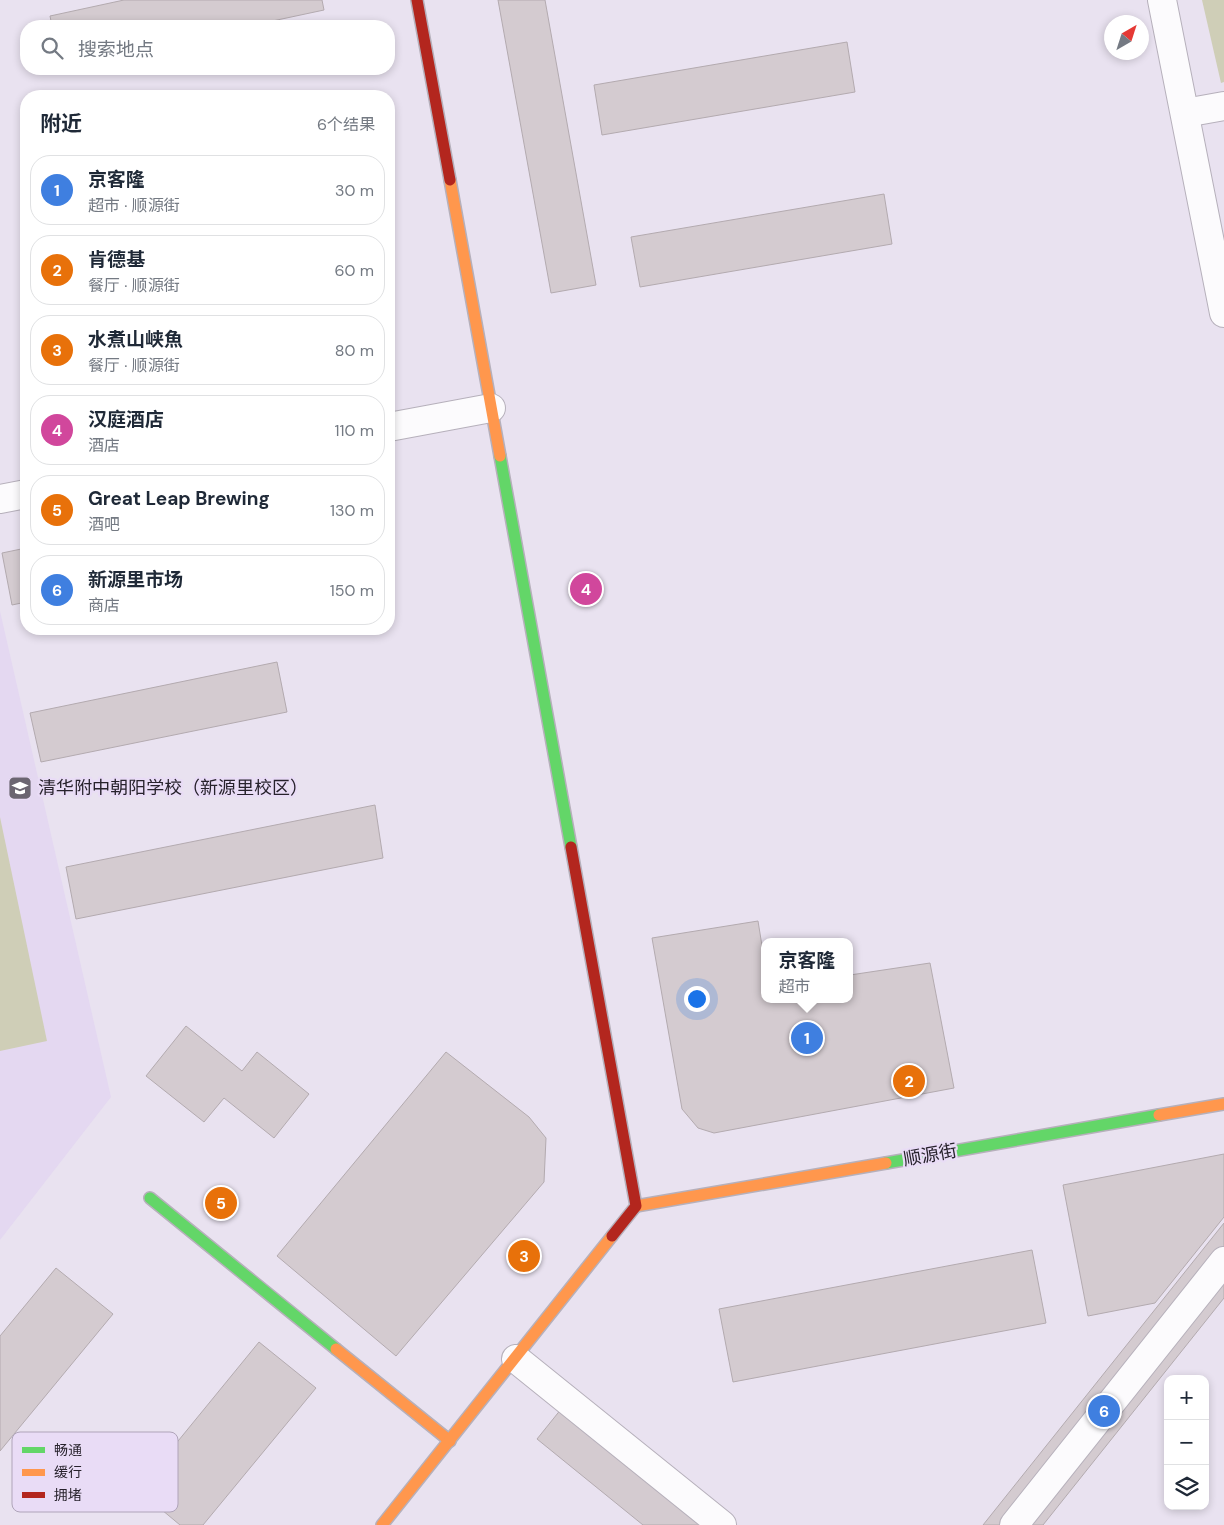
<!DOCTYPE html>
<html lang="zh">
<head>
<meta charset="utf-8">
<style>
	body { margin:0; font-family:"DM Sans","Noto Sans SC",sans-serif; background:#f2f2f3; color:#1f2937 }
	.controls { position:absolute; right:15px; bottom:15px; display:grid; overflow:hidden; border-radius:10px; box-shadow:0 2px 8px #0003 }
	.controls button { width:45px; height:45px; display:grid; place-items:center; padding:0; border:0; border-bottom:1px solid #e0e1e3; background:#fff; color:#1f2937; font:25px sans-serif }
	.compass { position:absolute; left:1104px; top:15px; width:45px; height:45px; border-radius:50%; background:#fff; box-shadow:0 2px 8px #0003; rotate:39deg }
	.you { position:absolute; left:696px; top:998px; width:18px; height:18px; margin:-12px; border:4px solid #fff; border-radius:50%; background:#1a73e8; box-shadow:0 0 0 8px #1a73e833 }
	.badge { display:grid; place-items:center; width:32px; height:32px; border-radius:50%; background:#111827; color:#fff; font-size:16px; font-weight:700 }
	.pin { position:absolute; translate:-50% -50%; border:2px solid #fff; box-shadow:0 1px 5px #0006 }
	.popup { position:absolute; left:761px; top:938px; width:92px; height:65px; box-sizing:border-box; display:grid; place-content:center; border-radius:10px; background:#fff; filter:drop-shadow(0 1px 4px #0005); font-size:16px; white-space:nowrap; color:#747a83 }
	.popup b { font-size:19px; color:#1f2937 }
	.popup::after { content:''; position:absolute; left:50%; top:100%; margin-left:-10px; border:10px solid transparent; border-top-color:#fff }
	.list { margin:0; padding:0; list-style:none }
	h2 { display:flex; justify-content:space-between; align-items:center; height:65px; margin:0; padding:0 20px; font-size:21px }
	h2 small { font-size:16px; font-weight:400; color:#747a83 }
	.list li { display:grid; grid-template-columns:32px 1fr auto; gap:15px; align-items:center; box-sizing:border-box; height:70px; margin:0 10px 10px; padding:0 10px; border:1px solid #e0e1e3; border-radius:20px }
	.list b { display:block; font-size:19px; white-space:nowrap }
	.list p { margin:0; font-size:16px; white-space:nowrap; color:#747a83 }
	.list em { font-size:16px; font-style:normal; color:#747a83 }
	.icon { flex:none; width:28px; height:28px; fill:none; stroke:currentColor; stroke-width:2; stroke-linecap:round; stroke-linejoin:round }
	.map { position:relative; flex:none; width:1224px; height:1525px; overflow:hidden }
	.search { position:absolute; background:#fff; box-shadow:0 2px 8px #0003; left:20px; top:20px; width:375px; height:55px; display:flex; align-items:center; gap:12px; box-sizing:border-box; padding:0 18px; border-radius:20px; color:#747a83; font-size:19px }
	.panel { position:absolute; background:#fff; box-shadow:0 2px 8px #0003; left:20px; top:90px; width:375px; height:545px; border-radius:20px }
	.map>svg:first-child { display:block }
</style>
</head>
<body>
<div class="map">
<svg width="1224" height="1525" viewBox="0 0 1224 1525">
	<rect width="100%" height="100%" fill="#e9e2f0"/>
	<path fill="#e4d8f1" d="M0 611 111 1097 0 1240Z"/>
	<g fill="#cfceb7">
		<path d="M1202 0H1224V82L1221 83Z"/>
		<path d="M0 817 47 1041 0 1051Z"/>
	</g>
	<g fill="#d4cbd0" stroke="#b3aaaf">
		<path d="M124 0H322L324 10 249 26H52L50 16Z"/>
		<path d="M498 0H545L596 285 551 293Z"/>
		<path d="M847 42 855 92 602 135 594 85Z"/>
		<path d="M884 194 892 244 640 287 631 237Z"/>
		<path d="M26 548V602L12 605 2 553Z"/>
		<path d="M277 662 287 712 41 762 30 713Z"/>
		<path d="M375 805 383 858 76 919 66 867Z"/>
		<path d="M758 921 764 958V999H850V975L930 963 954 1088 714 1133 698 1128 682 1109 652 938Z"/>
		<path d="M186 1026 242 1071 257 1052 309 1094 274 1138 224 1098 204 1122 146 1076Z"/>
		<path d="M446 1052 529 1117 546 1138 544 1182 396 1356 277 1256Z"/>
		<path d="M1224 1154V1217L1155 1303 1088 1316 1063 1185Z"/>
		<path d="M1224 1223V1298L1043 1525H983Z"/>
		<path d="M1032 1250 1046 1323 733 1382 719 1309Z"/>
		<path d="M56 1268 113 1314 0 1451V1336Z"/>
		<path d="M259 1342 316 1388 203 1525H180L138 1490Z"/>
		<path d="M566 1403 718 1525H643L537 1439Z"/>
	</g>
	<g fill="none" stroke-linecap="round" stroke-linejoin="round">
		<g stroke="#b6b0bb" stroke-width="30">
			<g id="street">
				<path d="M1162 0 1224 313"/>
				<path d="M1185 113 1224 106"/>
				<path d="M389 427 491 408"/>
				<path d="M0 499 26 494"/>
				<path d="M516 1359 722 1525"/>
				<path d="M1014 1525 1224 1261"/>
			</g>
		</g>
		<g stroke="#b6b0bb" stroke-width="14">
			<g id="fast">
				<path d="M500 456 571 847"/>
				<path d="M886 1163 1159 1115"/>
				<path d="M150 1198 336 1349"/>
			</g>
		</g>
		<g stroke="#b6b0bb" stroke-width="14">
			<g id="slow">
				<path d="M450 180 500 456"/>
				<path d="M1159 1115 1224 1104"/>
				<path d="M636 1206 886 1163"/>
				<path d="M336 1349 450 1441"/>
				<path d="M382 1525 612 1236"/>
			</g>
		</g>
		<g stroke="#b6b0bb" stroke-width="14">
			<g id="jam">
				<path d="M417 0 450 180"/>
				<path d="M571 847 636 1206 612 1236"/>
			</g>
		</g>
		<use href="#street" stroke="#fcfbfd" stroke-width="28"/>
		<use href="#fast" stroke="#63d668" stroke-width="11"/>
		<use href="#slow" stroke="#ff974d" stroke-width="11"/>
		<use href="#jam" stroke="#b3261e" stroke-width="11"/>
	</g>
	<defs>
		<g id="school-square" transform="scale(1.25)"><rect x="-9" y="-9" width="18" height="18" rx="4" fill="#6b6571" stroke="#e9dcf6"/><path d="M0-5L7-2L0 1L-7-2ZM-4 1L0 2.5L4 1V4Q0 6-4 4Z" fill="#fff"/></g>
	</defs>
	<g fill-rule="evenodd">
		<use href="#school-square" x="20" y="788"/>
	</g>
	<g text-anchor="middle" stroke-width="4.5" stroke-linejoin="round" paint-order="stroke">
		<g font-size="18" fill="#27222c" stroke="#e9dcf6" text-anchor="start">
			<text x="38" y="794">清华附中朝阳学校（新源里校区）</text>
		</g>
		<g font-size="18" fill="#27222c" stroke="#e9dcf6">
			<text transform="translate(930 1155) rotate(-10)" y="6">顺源街</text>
		</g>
	</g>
	<rect x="12" y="1432" width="166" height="80" rx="8" fill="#e9dcf6" stroke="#afa4b9" stroke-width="1"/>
	<rect x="22" y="1447" width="23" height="6" fill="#63d668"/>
	<rect x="22" y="1469" width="23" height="7" fill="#ff974d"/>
	<rect x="22" y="1492" width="23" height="6" fill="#b3261e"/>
	<g font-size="14" fill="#27222c">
		<text x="54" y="1455">畅通</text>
		<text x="54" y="1477">缓行</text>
		<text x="54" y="1500">拥堵</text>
	</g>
</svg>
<div class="controls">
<button>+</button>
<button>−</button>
<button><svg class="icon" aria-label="layers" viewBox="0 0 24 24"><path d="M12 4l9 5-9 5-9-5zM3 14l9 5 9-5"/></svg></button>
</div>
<svg class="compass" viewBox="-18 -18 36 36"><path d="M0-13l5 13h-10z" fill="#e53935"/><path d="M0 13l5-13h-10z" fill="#747a83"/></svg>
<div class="you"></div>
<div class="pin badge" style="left:807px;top:1038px;background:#3f7fe0">1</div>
<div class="popup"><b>京客隆</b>超市</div>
<div class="pin badge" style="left:909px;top:1081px;background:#e8710a">2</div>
<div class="pin badge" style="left:524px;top:1256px;background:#e8710a">3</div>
<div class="pin badge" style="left:586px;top:589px;background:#d1479c">4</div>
<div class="pin badge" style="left:221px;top:1203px;background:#e8710a">5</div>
<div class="pin badge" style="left:1104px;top:1411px;background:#3f7fe0">6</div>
<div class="search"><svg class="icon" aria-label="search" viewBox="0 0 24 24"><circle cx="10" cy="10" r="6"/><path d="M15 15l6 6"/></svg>搜索地点</div>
<section class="panel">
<h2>附近<small>6个结果</small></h2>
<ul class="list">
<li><span class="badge" style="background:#3f7fe0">1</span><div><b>京客隆</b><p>超市 · 顺源街</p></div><em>30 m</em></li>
<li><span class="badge" style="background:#e8710a">2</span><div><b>肯德基</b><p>餐厅 · 顺源街</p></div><em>60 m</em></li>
<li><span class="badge" style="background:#e8710a">3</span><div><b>水煮山峡魚</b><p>餐厅 · 顺源街</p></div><em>80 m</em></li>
<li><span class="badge" style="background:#d1479c">4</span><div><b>汉庭酒店</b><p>酒店</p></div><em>110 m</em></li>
<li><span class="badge" style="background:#e8710a">5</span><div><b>Great Leap Brewing</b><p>酒吧</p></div><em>130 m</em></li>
<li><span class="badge" style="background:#3f7fe0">6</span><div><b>新源里市场</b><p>商店</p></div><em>150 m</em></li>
</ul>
</section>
</div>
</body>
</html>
